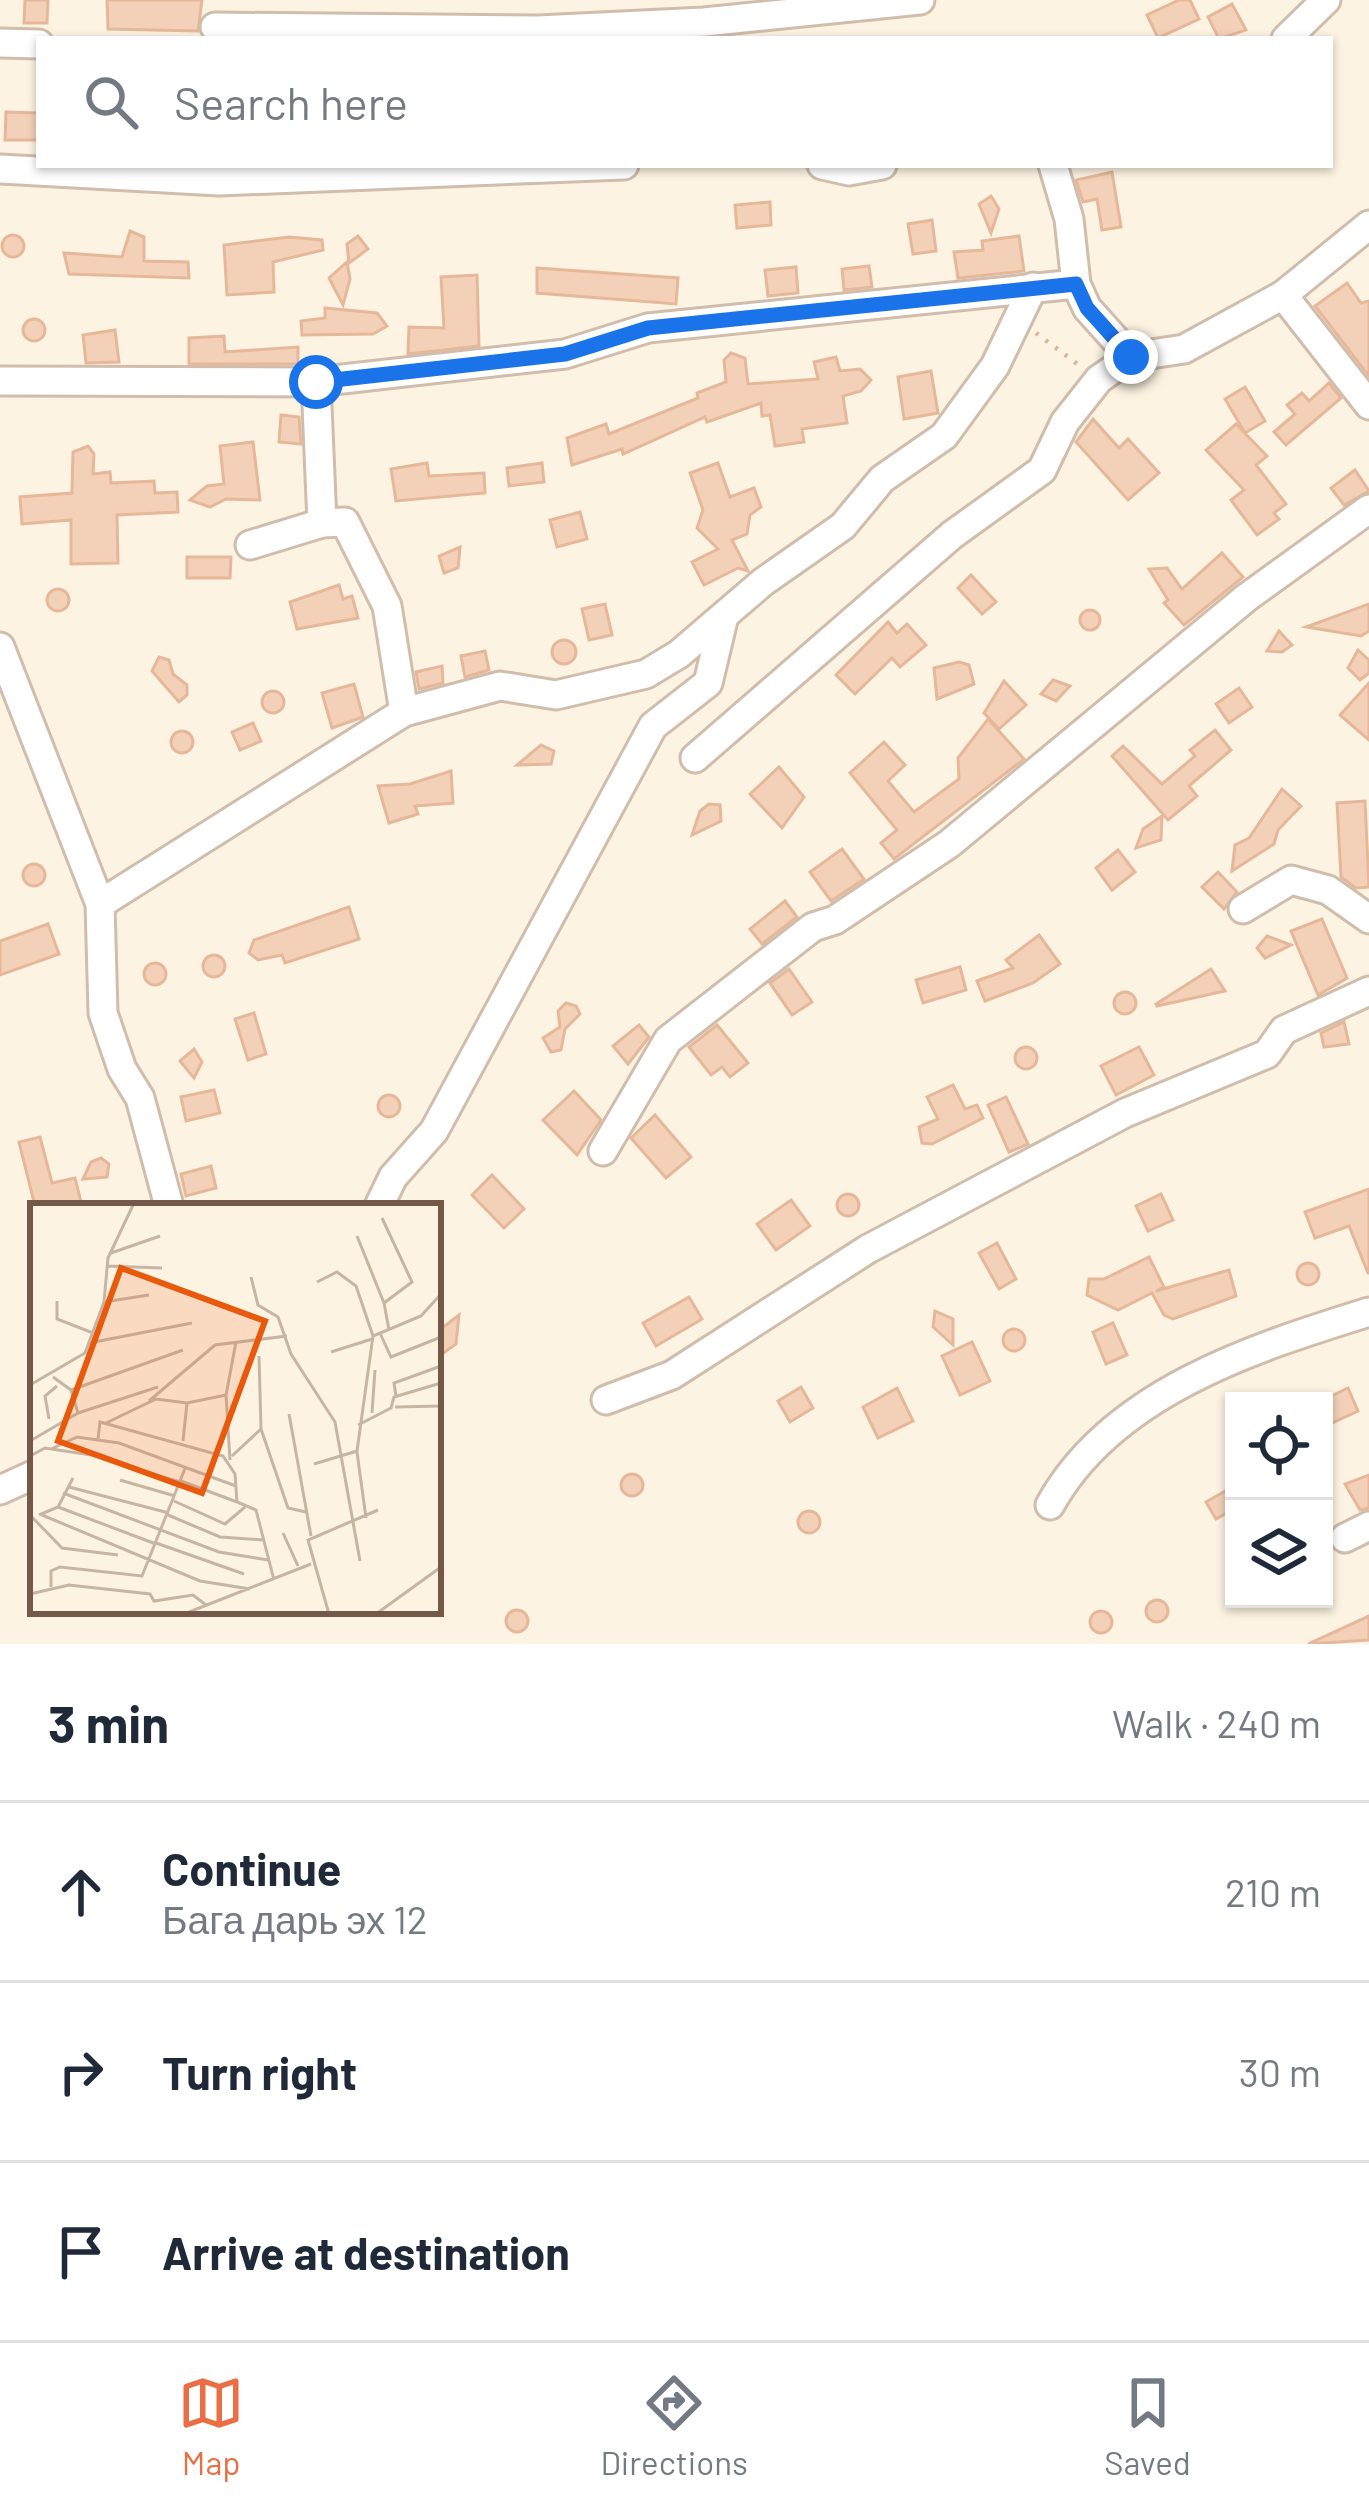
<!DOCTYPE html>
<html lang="en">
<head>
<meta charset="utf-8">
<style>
	body { margin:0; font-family:Barlow,sans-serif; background:#f2f2f3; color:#1f2937 }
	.controls { position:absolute; right:36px; bottom:36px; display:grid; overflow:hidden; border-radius:0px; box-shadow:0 3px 9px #0004 }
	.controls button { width:108px; height:108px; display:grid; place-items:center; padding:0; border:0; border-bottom:3px solid #e0e1e3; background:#fff; color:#1f2937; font:60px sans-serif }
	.stop { position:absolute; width:36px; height:36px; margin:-27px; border:9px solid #1a73e8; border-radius:50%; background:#fff }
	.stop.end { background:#1a73e8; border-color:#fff; box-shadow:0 3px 12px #0008 }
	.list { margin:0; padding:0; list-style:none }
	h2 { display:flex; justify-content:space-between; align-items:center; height:156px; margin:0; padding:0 48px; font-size:51px }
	h2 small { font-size:39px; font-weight:400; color:#747a83 }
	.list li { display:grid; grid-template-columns:78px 1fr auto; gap:36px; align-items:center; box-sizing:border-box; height:180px; padding:0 48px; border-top:3px solid #e0e1e3 }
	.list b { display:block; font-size:45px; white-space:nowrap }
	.list p { margin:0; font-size:39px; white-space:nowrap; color:#747a83 }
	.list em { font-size:39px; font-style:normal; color:#747a83 }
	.icon { flex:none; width:66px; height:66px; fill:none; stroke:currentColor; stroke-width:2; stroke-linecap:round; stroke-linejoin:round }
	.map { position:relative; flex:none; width:1369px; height:1644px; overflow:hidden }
	.search { position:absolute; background:#fff; box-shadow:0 3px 9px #0004; left:36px; right:36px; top:36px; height:132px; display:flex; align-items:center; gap:30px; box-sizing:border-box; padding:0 42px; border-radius:0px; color:#747a83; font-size:45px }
	.sheet { height:696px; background:#fff }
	nav { display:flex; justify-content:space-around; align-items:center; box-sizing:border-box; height:168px; border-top:3px solid #e0e1e3; background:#fff; font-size:33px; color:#747a83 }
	nav a { display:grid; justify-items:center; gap:6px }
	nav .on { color:#eb6d43 }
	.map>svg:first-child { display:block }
</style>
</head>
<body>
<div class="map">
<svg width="1369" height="1644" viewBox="0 0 1369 1644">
	<rect width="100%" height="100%" fill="#fdf3e2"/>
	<g fill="#f3d1b9" stroke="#e6b899" stroke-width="3">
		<path d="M25 0H48L47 23H24Z"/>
		<path d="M107 0H202L198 31 108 29Z"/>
		<path d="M1179 0H1190L1199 19 1158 38 1147 15Z"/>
		<path d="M1232 4 1246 30 1219 39 1208 17Z"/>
		<path d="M6 112 39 113V140H5Z"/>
		<path d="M1112 172 1121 227 1102 230 1097 199 1083 202 1076 180Z"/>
		<path d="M991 196 999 209 991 233 979 204Z"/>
		<path d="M770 202 771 225 737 228 735 205Z"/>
		<path d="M932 220 936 251 913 254 908 224Z"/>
		<path d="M130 231 144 237V261L188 262 189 278 69 274 64 253 122 257Z"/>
		<circle cx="13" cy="246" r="11"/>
		<path d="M358 236 368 249 349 263 347 244Z"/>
		<path d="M1019 236 1024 271 958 278 954 252 983 250 982 241Z"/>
		<path d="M289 237 322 240 323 250 273 262 274 292 227 295 224 245Z"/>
		<path d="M347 262 350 279 343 305 329 278Z"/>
		<path d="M869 266 872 287 844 290 842 269Z"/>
		<path d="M796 267 798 293 768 296 765 270Z"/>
		<path d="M537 268 678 278 676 304 537 293Z"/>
		<path d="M477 275 479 346 408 354 409 327 444 328 441 277Z"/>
		<path d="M1347 283 1361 303 1369 301V376L1315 306Z"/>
		<path d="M325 308 377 313 387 326 373 334 302 335 301 321 325 318Z"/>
		<circle cx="34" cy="330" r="11"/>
		<path d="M115 330 119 362 86 363 83 335Z"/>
		<path d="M224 336 225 352 298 347V364H189V338Z"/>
		<path d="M731 353 745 358 748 384 818 379 814 362 836 357 840 371 860 369 871 380 861 391 843 396 847 423 802 429 804 442 775 446 770 415 762 416 761 403 707 422 705 417 623 454 622 449 572 465 567 438 606 424 609 434 698 398 697 393 726 382 724 360Z"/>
		<path d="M931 371 938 413 904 419 898 377Z"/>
		<path d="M1329 383 1341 398 1286 445 1274 432 1295 414 1287 405 1302 393 1309 401Z"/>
		<path d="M1245 387 1265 421 1245 433 1225 399Z"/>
		<path d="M281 415 299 417 301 444 279 442Z"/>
		<path d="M1093 419 1119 448 1128 439 1159 473 1128 500 1076 442Z"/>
		<path d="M1236 424 1267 456 1256 465 1286 504 1274 513 1279 519 1257 535 1231 500 1244 490 1206 450Z"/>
		<path d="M253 442 260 500 226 499 210 507 190 500 207 486 224 484 220 446Z"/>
		<path d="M88 446 94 454 93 474 110 472 111 483 154 481 155 493 177 492 178 512 117 515 118 563 71 564V520L22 524 20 497 72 493 73 452Z"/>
		<path d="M427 463 429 476 484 473 485 493 396 501 391 469Z"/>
		<path d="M542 463 544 482 509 486 507 468Z"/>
		<path d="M718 463 730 497 754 488 761 507 750 515 747 534 732 540 748 571 738 568 704 585 692 562 718 549 697 528 703 510 690 473Z"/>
		<path d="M1355 470 1369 491 1344 505 1331 488Z"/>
		<path d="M580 512 587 539 557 547 550 520Z"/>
		<path d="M460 547 458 568 444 573 439 556Z"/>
		<path d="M1222 553 1243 577 1184 625 1164 603 1168 600 1149 569 1167 568 1182 589Z"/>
		<path d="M187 557H231L230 578H187Z"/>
		<path d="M971 575 996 602 982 614 958 588Z"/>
		<path d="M339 585 343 599 352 596 358 618 297 629 290 602Z"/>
		<circle cx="58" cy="600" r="11"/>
		<path d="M605 604 612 635 589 640 582 609Z"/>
		<path d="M1369 604V631L1361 636 1306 627Z"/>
		<circle cx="1090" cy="620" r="10"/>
		<path d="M888 622 897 633 907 624 926 645 900 667 892 658 855 694 836 675Z"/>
		<path d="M1279 631 1292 645 1282 652 1267 651Z"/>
		<circle cx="564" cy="652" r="12"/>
		<path d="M1358 650 1369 660V673L1360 680 1348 668Z"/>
		<path d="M485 651 489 670 465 677 461 656Z"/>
		<path d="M159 657 169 660 173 674 187 685V695L179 702 152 671Z"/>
		<path d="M959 662 969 665 974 684 937 699 934 668Z"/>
		<path d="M442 666 443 683 419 689 416 672Z"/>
		<path d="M1053 680 1070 686 1056 701 1041 694Z"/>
		<path d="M1004 681 1026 705 999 729 984 713Z"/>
		<path d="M1369 683V740L1340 715Z"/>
		<path d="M354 684 363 717 332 728 322 693Z"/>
		<path d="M1239 688 1252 707 1229 723 1216 704Z"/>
		<circle cx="273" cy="702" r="11"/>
		<path d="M988 719 1024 759 894 859 881 843 897 830 850 773 884 742 905 765 888 781 914 812 959 779 958 758Z"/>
		<path d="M253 723 261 741 240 750 232 732Z"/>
		<path d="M1215 730 1231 750 1189 786 1197 796 1168 820 1112 756 1123 746 1162 784 1195 756 1190 750Z"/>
		<circle cx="182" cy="742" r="11"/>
		<path d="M541 745 554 751 551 764 517 765Z"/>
		<path d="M779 767 804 797 782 828 750 794Z"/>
		<path d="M451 771 453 803 415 806 418 814 389 823 378 786 410 784Z"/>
		<path d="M1282 789 1301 806 1278 830 1274 844 1232 871 1235 845 1249 838Z"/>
		<path d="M1365 801 1369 887 1356 888 1341 877 1337 803Z"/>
		<path d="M709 804 720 805 721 821 692 835 700 811Z"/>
		<path d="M1162 816 1161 840 1136 848 1143 829Z"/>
		<path d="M842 849 864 879 831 901 810 872Z"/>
		<path d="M1118 850 1135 872 1112 890 1096 868Z"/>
		<circle cx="34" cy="875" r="11"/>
		<path d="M1218 872 1237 892 1224 909 1202 887Z"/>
		<path d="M785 901 797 917 762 944 750 929Z"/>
		<path d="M349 907 359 939 285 963 282 955 258 960 249 953 254 940Z"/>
		<path d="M1322 919 1347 978 1318 995 1291 931Z"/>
		<path d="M48 924 59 954 0 975V941Z"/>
		<path d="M1039 935 1060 964 1033 983 985 1001 977 981 1013 968 1006 960Z"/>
		<path d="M1267 936 1291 945 1265 958 1257 948Z"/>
		<circle cx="214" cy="966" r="11"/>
		<circle cx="155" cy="974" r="11"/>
		<path d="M960 967 966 990 923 1003 916 980Z"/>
		<path d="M789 969 812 1002 792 1015 770 983Z"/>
		<path d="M1211 969 1225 991 1157 1006 1156 1004Z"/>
		<circle cx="1125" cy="1003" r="11"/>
		<path d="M566 1003 576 1006 580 1014 565 1029 561 1050 551 1052 543 1038 560 1027 558 1011Z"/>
		<path d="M254 1013 266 1054 248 1060 235 1019Z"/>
		<path d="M1344 1022 1349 1044 1324 1047 1321 1033Z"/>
		<path d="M639 1025 649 1037 628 1064 613 1046Z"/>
		<path d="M717 1025 748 1063 730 1077 722 1067 711 1075 689 1047Z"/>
		<path d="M1139 1047 1154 1075 1116 1095 1101 1066Z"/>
		<circle cx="1026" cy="1058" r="11"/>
		<path d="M194 1049 202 1062 194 1078 180 1061Z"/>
		<path d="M953 1085 965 1109 977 1105 983 1118 932 1144 922 1143 919 1127 938 1119 927 1097Z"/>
		<path d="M214 1090 220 1113 186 1121 181 1097Z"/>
		<path d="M574 1091 601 1120 577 1155 543 1120Z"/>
		<circle cx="389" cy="1106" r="11"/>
		<path d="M1006 1097 1028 1144 1009 1152 988 1105Z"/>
		<path d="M655 1115 691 1157 666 1178 631 1138Z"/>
		<path d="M40 1137 52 1183 75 1178 82 1206H35L19 1142Z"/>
		<path d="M101 1158 109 1164 107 1177 83 1179 91 1162Z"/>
		<path d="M211 1166 216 1188 186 1196 181 1174Z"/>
		<path d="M492 1175 524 1209 504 1228 472 1195Z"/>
		<path d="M1369 1189V1273H1368L1349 1226 1315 1238 1305 1212Z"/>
		<path d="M1161 1194 1173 1220 1148 1231 1136 1206Z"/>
		<circle cx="848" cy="1205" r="11"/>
		<path d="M791 1200 810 1226 776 1250 757 1224Z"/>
		<path d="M997 1243 1016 1279 999 1289 979 1253Z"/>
		<path d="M1149 1257 1164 1287 1156 1291 1229 1270 1236 1296 1173 1319 1164 1315 1152 1293 1118 1310 1087 1295 1089 1279H1104Z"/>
		<circle cx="1308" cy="1274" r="11"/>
		<path d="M689 1297 702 1319 656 1346 643 1323Z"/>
		<path d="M935 1311 953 1319V1345L933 1327Z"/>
		<path d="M459 1315 456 1344 438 1357V1331Z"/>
		<path d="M1113 1323 1127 1355 1106 1364 1093 1332Z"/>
		<circle cx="1014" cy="1340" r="11"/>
		<path d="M972 1342 990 1381 960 1395 942 1356Z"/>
		<path d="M801 1387 813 1408 790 1422 778 1401Z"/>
		<path d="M897 1388 913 1421 878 1438 863 1407Z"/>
		<path d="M1348 1388 1358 1411 1330 1424 1321 1401Z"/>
		<circle cx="632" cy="1485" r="11"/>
		<path d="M1369 1475V1508L1360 1510 1345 1484Z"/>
		<path d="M1234 1486V1509L1216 1519 1206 1502Z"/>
		<circle cx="809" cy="1522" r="11"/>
		<circle cx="1157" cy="1611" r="11"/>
		<circle cx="517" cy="1621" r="11"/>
		<circle cx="1101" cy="1622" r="11"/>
		<path d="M1369 1616V1640L1308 1644Z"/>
	</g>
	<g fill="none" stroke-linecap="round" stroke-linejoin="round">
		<g stroke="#d0bdac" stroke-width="33">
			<g id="street">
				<path d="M215 27 538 30 704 22 920 0"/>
				<path d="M1286 39 1326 0"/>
				<path d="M0 43 39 44"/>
				<path d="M822 165 849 171 882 165"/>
				<path d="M0 169 219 181 624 165"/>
				<path d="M1369 225 1283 295 1369 405"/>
				<path d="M1076 284 1087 308 1131 357"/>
				<path d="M0 381 316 382 565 354 648 328 1076 284 1069 219 1053 165"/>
				<path d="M316 382 322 523 345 522 387 606 404 712"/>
				<path d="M250 545 322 523"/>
				<path d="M0 647 100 904 103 1013 122 1069 140 1098 169 1206"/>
				<path d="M695 758 952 535 1042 470 1065 422 1099 379 1131 357 1184 349 1283 295"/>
				<path d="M100 904 404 712 500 686 556 695 646 674 679 654 763 582 843 526 882 479 944 436 995 366 1033 287"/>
				<path d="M1243 909 1291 880 1328 890 1369 919"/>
				<path d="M603 1151 668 1040 813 927 835 920 949 844 1246 598 1369 509"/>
				<path d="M379 1206 393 1177 434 1131 653 726 708 683 724 616"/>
				<path d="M606 1400 672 1375 868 1249 1125 1113 1267 1054 1284 1030 1369 991"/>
				<path d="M0 1490 33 1475"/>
				<path d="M1050 1505C1112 1393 1253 1348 1369 1312"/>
				<path d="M1345 1538 1369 1526"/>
			</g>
		</g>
		<path stroke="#d8b59c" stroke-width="4.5" stroke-dasharray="3 9" stroke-linecap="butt" d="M1036 333 1080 366"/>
		<use href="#street" stroke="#fff" stroke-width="27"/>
	</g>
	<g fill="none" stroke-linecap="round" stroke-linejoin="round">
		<path stroke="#1a73e8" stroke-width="15" d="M316 382 565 354 648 328 1076 284 1087 308 1131 357"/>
	</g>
	<g transform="translate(30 1203)">
		<rect width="411" height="411" fill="#fdf3e2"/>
		<path fill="none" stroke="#c7b5a4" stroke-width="3" d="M352 15 382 79 354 100 359 127M327 33 354 100M81 50 130 33M76 63 132 65M221 74 228 102 248 114 261 151 305 219 330 358M287 79 307 69 326 83 343 133M27 98V116L63 130M74 99 119 92M350 130 361 154 411 134M59 140 162 120M301 149 342 136M229 153 231 226M23 174 41 187 153 147M0 182 55 150 74 99 78 55 104 0M366 193 364 180 411 163M119 198 185 142 257 133M365 204 411 203M48 210 128 184M342 210 345 167M259 211 281 333M19 216 15 193 27 183M74 221 126 196 157 200 196 192M328 222 361 205 364 194 411 180M68 236 70 219 193 253 205 271 207 299 226 307 244 377M0 238 48 210 41 187M153 238 157 200M21 246 47 234 89 240 206 283M327 249 336 315M0 253 15 245 61 252 150 279M202 253 231 226 258 305 276 309M200 257 196 192 206 139M284 261 327 248 343 133 391 113 411 91M90 277 145 293M151 278 207 299M39 284 139 310M33 290 189 349 238 357M144 298 195 321 215 304M28 304 126 341M0 312 32 345 88 352M9 312 28 304 43 275M12 312 170 378 220 386M138 312 190 334 234 337M253 330 268 363M126 340 214 371M21 384V368L30 364 112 373 156 263M0 391 39 382 120 391 124 398 163 392 176 402M154 411 281 361M299 411 278 337 348 307M346 411 411 364"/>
		<path fill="#e8590c" fill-opacity="0.15" stroke="#e8590c" stroke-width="6" d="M91 65 235 118 172 290 28 238Z"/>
		<rect width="411" height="411" fill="none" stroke="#755948" stroke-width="6"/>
	</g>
</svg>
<div class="controls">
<button><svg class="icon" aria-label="locate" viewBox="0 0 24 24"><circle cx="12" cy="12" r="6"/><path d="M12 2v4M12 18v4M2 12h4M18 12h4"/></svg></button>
<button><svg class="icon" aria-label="layers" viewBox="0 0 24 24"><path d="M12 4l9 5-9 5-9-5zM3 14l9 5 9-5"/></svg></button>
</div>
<div class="stop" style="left:316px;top:382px"></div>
<div class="stop end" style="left:1131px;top:357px"></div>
<div class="search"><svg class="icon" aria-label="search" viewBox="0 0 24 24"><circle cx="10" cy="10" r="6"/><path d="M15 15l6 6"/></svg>Search here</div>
</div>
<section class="sheet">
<h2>3 min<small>Walk · 240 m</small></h2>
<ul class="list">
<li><svg class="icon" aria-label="ahead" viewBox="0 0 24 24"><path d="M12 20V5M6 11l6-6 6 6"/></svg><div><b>Continue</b><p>Бага дарь эх 12</p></div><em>210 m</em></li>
<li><svg class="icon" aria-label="right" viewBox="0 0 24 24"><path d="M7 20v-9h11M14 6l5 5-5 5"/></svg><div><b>Turn right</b></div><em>30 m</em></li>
<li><svg class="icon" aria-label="arrive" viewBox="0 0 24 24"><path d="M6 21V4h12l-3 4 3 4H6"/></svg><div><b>Arrive at destination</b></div></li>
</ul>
</section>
<nav>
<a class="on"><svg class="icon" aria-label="map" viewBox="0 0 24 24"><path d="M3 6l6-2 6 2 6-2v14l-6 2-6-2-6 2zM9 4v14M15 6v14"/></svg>Map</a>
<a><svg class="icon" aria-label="directions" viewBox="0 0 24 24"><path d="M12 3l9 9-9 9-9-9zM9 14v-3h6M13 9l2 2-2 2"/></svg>Directions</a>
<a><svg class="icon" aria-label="saved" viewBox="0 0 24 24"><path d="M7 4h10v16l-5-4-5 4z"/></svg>Saved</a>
</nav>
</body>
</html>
